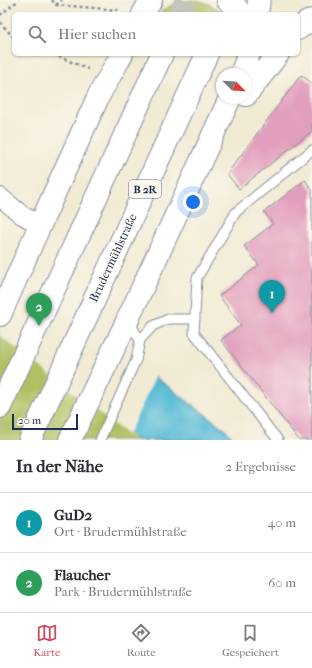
<!DOCTYPE html>
<html lang="de">
<head>
<meta charset="utf-8">
<style>
	body { margin:0; font-family:"IM FELL French Canon",serif; background:#f2f2f3; color:#2b2b33 }
	.compass { position:absolute; left:216px; top:68px; width:36px; height:36px; border-radius:50%; background:#fff; box-shadow:0 1px 3px #0004; rotate:114deg }
	.scale { position:absolute; left:12px; bottom:10px; width:66px; box-sizing:border-box; padding-left:4px; border:2px solid #1b2f5e; border-top:0; font-size:11px; line-height:14px; white-space:nowrap; color:#1b2f5e; -webkit-text-stroke:3px #fbf7ec; paint-order:stroke }
	.you { position:absolute; left:193px; top:202px; width:14px; height:14px; margin:-10px; border:3px solid #fff; border-radius:50%; background:#1a73e8; box-shadow:0 0 0 6px #1a73e833 }
	.badge { display:grid; place-items:center; width:26px; height:26px; border-radius:50%; background:#d1495b; color:#fff; font-size:13px; font-weight:700 }
	.pin { position:absolute; translate:-50% -33px; filter:drop-shadow(0 1px 2px #0008) }
	.pin::after { content:''; position:absolute; top:21px; width:14px; height:12px; background:inherit; clip-path:polygon(0 0,100% 0,50% 100%) }
	.list { margin:0; padding:0; list-style:none }
	h2 { display:flex; justify-content:space-between; align-items:center; height:52px; margin:0; padding:0 16px; font-size:17px }
	h2 small { font-size:13px; font-weight:400; color:#7c7c81 }
	.list li { display:grid; grid-template-columns:26px 1fr auto; gap:12px; align-items:center; box-sizing:border-box; height:60px; padding:0 16px; border-top:1px solid #e1e1e2 }
	.list b { display:block; font-size:15px; white-space:nowrap }
	.list p { margin:0; font-size:13px; white-space:nowrap; color:#7c7c81 }
	.list em { font-size:13px; font-style:normal; color:#7c7c81 }
	.icon { flex:none; width:22px; height:22px; fill:none; stroke:currentColor; stroke-width:2; stroke-linecap:round; stroke-linejoin:round }
	.map { position:relative; flex:none; width:312px; height:440px; overflow:hidden }
	.search { position:absolute; background:#fff; box-shadow:0 1px 3px #0004; left:12px; right:12px; top:12px; height:44px; display:flex; align-items:center; gap:10px; box-sizing:border-box; padding:0 14px; border-radius:6px; color:#7c7c81; font-size:15px }
	.sheet { height:172px; background:#fff }
	nav { display:flex; justify-content:space-around; align-items:center; box-sizing:border-box; height:56px; border-top:1px solid #e1e1e2; background:#fff; font-size:11px; color:#7c7c81 }
	nav a { display:grid; justify-items:center; gap:2px }
	nav .on { color:#d1495b }
	.map>svg:first-child { display:block }
</style>
</head>
<body>
<div class="map">
<svg width="312" height="440" viewBox="0 0 312 440">
	<rect width="100%" height="100%" fill="#fbf7ec"/>
	<filter id="ink" filterUnits="userSpaceOnUse"><feTurbulence type="fractalNoise" baseFrequency=".025" numOctaves="2"/><feDisplacementMap in="SourceGraphic" scale="8" xChannelSelector="R" yChannelSelector="G"/><feConvolveMatrix kernelMatrix="1 2 1 2 8 2 1 2 1" color-interpolation-filters="sRGB"/></filter>
	<filter id="wash" filterUnits="userSpaceOnUse"><feTurbulence type="fractalNoise" baseFrequency=".012" numOctaves="4" result="noise"/><feDisplacementMap in="SourceGraphic" scale="16" xChannelSelector="R" yChannelSelector="G"/><feGaussianBlur stdDeviation="0.9" result="paint"/><feColorMatrix in="noise" values="0 0 0 0 0 0 0 0 0 0 0 0 0 0 0 0 0 1.4 0 .05"/><feComposite in="paint" operator="in"/></filter>
	<g filter="url(#wash)">
		<rect width="100%" height="100%" fill="#f1ebd4"/>
		<g fill="#b0c164" stroke="#667861">
			<path d="M195 0C205 2 216 6 223 14H159L163 10 178 2Z"/>
			<path d="M0 275 155 377 226 430 234 440H0Z"/>
		</g>
		<path fill="#58bbd7" stroke="#3a759a" d="M0 275 155 377 226 430 234 440H136L129 433Z"/>
		<path fill="#f1ebd4" d="M0 273 156 375 128 435 0 336Z"/>
		<g id="blocks">
			<g fill="#e29ebd">
				<path d="M301 75 312 83V131L239 189 227 174Z"/>
				<path d="M305 180 312 190V440H299L221 340 241 325 219 296 259 265 244 246 273 224 264 212Z"/>
			</g>
		</g>
	</g>
	<g filter="url(#ink)">
		<use href="#blocks" fill-opacity="0" stroke="#868d99" stroke-width="1"/>
		<g fill="none" stroke-linecap="round" stroke-linejoin="round">
			<path stroke="#c6c5bc" stroke-width="22" stroke-dasharray="22 11" stroke-linecap="butt" d="M180 14 186 0"/>
			<g stroke="#868d99" stroke-width="11">
				<g id="lane">
					<path d="M140 340 153 326 168 319H195"/>
					<path d="M100 440 136 360 140 340 129 321"/>
					<path d="M278 440 194 333 197 278 236 212 312 150"/>
				</g>
			</g>
			<g stroke="#868d99" stroke-width="20">
				<path id="street" d="M0 197 22 215 40 225"/>
			</g>
			<g stroke="#868d99" stroke-width="24">
				<g id="secondary">
					<path d="M228 0 236 7 240 14"/>
					<path d="M143 14 151 0"/>
					<path d="M257 14 259 0"/>
					<path d="M298 29 306 23 312 20"/>
					<path d="M241 74 249 54"/>
					<path d="M246 95 278 54"/>
					<path d="M40 225 99 95 122 54"/>
					<path d="M128 319 230 98"/>
				</g>
			</g>
			<g stroke="#868d99" stroke-width="24">
				<g id="highway">
					<path d="M0 315 40 225"/>
					<path d="M0 407 162 54"/>
					<path d="M30 440 207 54"/>
					<path d="M70 440 128 319"/>
				</g>
			</g>
			<g stroke="#868d99" stroke-width="2.5" stroke-dasharray="3 3" stroke-linecap="butt">
				<path d="M52 0 56 5 120 10"/>
				<path d="M56 5 62 0"/>
				<path d="M0 15 19 0"/>
				<path d="M0 22 12 36 14 37"/>
				<path d="M53 54 88 69"/>
			</g>
			<use href="#lane" stroke="#fff" stroke-width="9"/>
			<use href="#street" stroke="#fff" stroke-width="18"/>
			<use href="#secondary" stroke="#fff" stroke-width="22"/>
			<use href="#highway" stroke="#fff" stroke-width="22"/>
		</g>
	</g>
	<g text-anchor="middle" stroke-width="3" stroke-linejoin="round" paint-order="stroke">
		<rect fill="#fbf7ec" stroke="#5e6b89" stroke-width="1" x="129" y="180" width="32" height="18" rx="3"/>
		<g font-size="11" font-weight="bold" fill="#1b2f5e">
			<text x="145" y="193">B 2R</text>
		</g>
		<g font-size="12" fill="#1b2f5e" stroke="#fbf7ec">
			<text transform="translate(113 258) rotate(-65)" y="4">Brudermühlstraße</text>
		</g>
	</g>
</svg>
<svg class="compass" viewBox="-18 -18 36 36"><path d="M0-13l5 13h-10z" fill="#e53935"/><path d="M0 13l5-13h-10z" fill="#7c7c81"/></svg>
<div class="scale">20 m</div>
<div class="you"></div>
<div class="pin badge" style="left:272px;top:313px;background:#0f9aa8">1</div>
<div class="pin badge" style="left:39px;top:326px;background:#2e9e5b">2</div>
<div class="search"><svg class="icon" aria-label="search" viewBox="0 0 24 24"><circle cx="10" cy="10" r="6"/><path d="M15 15l6 6"/></svg>Hier suchen</div>
</div>
<section class="sheet">
<h2>In der Nähe<small>2 Ergebnisse</small></h2>
<ul class="list">
<li><span class="badge" style="background:#0f9aa8">1</span><div><b>GuD2</b><p>Ort · Brudermühlstraße</p></div><em>40 m</em></li>
<li><span class="badge" style="background:#2e9e5b">2</span><div><b>Flaucher</b><p>Park · Brudermühlstraße</p></div><em>60 m</em></li>
</ul>
</section>
<nav>
<a class="on"><svg class="icon" aria-label="map" viewBox="0 0 24 24"><path d="M3 6l6-2 6 2 6-2v14l-6 2-6-2-6 2zM9 4v14M15 6v14"/></svg>Karte</a>
<a><svg class="icon" aria-label="directions" viewBox="0 0 24 24"><path d="M12 3l9 9-9 9-9-9zM9 14v-3h6M13 9l2 2-2 2"/></svg>Route</a>
<a><svg class="icon" aria-label="saved" viewBox="0 0 24 24"><path d="M7 4h10v16l-5-4-5 4z"/></svg>Gespeichert</a>
</nav>
</body>
</html>
